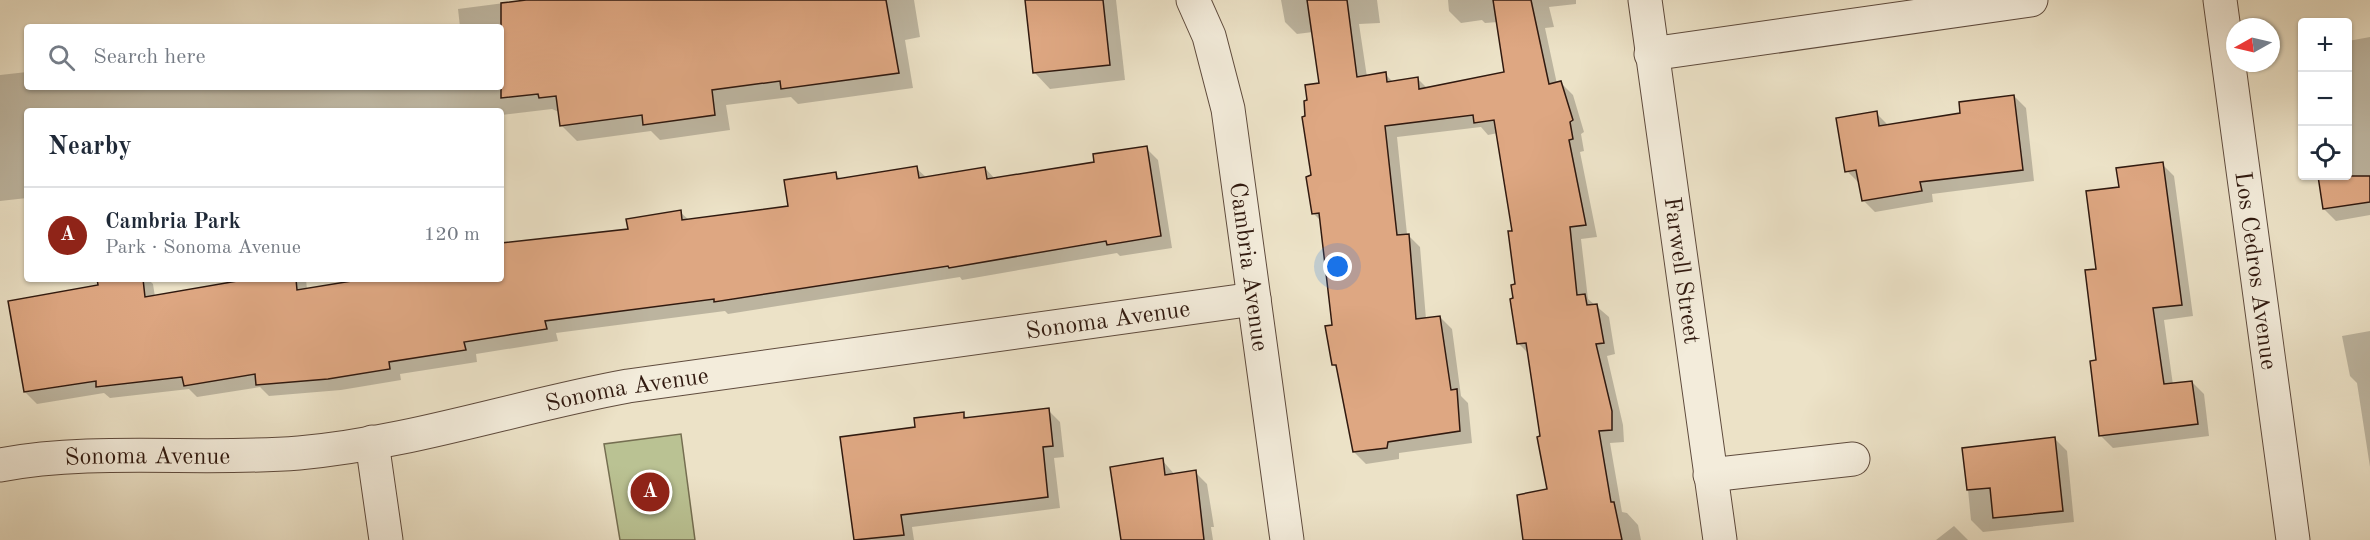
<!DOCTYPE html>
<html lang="en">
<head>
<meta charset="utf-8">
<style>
	body { margin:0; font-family:"Old Standard TT",serif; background:#f6f6f7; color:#1f2937 }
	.controls { position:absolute; right:18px; top:18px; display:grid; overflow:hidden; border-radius:6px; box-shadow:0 2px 4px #0004 }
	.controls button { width:54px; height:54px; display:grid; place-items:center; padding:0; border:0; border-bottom:2px solid #e0e1e3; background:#fff; color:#1f2937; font:30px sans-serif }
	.compass { position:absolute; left:2226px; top:18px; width:54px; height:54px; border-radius:50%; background:#fff; box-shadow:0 2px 4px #0004; rotate:262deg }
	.you { position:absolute; left:1338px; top:267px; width:21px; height:21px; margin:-15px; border:4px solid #fff; border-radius:50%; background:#1a73e8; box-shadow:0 0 0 9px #1a73e833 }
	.badge { display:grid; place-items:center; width:39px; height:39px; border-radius:50%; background:#8f2418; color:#fff; font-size:20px; font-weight:700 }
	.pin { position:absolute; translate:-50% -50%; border:3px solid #fff; box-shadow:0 2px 6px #0006 }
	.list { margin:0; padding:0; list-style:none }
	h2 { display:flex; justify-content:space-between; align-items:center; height:78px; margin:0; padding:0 24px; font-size:26px }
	h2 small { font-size:20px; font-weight:400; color:#747a83 }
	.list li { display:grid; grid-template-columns:39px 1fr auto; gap:18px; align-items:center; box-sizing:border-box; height:96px; padding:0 24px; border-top:2px solid #e0e1e3 }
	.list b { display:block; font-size:22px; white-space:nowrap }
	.list p { margin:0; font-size:20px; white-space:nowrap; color:#747a83 }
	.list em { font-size:20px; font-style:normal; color:#747a83 }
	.icon { flex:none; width:33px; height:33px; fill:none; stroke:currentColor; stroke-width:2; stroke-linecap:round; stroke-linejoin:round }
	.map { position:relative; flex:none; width:2370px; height:540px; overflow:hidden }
	.search { position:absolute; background:#fff; box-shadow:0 2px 4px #0004; left:24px; top:24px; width:480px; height:66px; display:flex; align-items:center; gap:15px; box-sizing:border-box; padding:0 21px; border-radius:6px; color:#747a83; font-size:22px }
	.panel { position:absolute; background:#fff; box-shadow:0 2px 4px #0004; left:24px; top:108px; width:480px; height:174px; border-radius:6px }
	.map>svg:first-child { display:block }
</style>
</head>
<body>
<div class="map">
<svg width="2370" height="540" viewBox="0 0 2370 540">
	<rect width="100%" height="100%" fill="#ece2c7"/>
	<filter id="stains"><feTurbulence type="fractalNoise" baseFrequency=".00333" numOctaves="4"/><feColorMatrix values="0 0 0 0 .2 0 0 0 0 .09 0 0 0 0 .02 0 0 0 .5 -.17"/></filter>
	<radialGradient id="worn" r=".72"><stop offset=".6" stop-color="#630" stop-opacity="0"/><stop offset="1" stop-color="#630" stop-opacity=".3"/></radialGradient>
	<path fill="#bac293" stroke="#756e51" stroke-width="1.5" d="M681 434 695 540H620L604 444Z"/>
	<g fill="#0003">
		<path d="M527 0H914L920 37 905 40 913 88 798 104 791 97 726 105 730 130 660 140 651 131 577 141 561 125 559 112 552 109 501 115V111H27V198L0 201V75L27 72V87H501V27H460L458 9Z"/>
		<path d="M1027 0H1116L1125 80 1050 89 1035 73Z"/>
		<path d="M1281 0H1377L1380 23 1359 24 1367 77 1385 74 1394 83 1418 79 1428 89 1505 74 1498 22 1485 23 1482 20 1461 23 1449 11 1448 0H1576V4L1549 7 1554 27 1545 28 1557 84 1561 83 1573 95 1584 132 1581 134 1584 151 1580 152 1597 237 1581 239 1588 299 1609 317 1615 354 1607 356 1623 425 1624 442 1610 443 1622 512 1627 513 1638 525 1641 540H1524L1549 490 1529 354 1519 344 1513 232 1498 133 1488 135 1481 127 1397 137 1407 234 1420 247 1426 319 1440 317 1452 329 1461 396 1468 403 1472 443 1399 453V459L1366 464 1354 452 1339 370 1334 365 1333 326 1322 222 1313 213V176L1307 117 1308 102 1320 84 1313 32 1297 34 1285 22Z"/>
		<path d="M2370 37V215L2336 221 2324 209 2319 176H2348V41Z"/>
		<path d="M2014 96 2026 108 2034 181 1932 194 1933 202 1875 212 1863 200 1859 183 1847 171 1876 113 1888 125 1962 115Z"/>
		<path d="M1146 148 1158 160 1172 248 1120 256 1117 253 962 280 960 277 728 314 725 311 556 333 558 341 476 354 477 362 400 374 401 380 341 390 269 396 260 387 197 397 189 389 110 398 104 393 37 404 25 392 100 287 99 279H148L153 284 155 297 248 279H306L307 290 373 279H501V244L629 230 680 212 689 220 789 207 835 174 841 179 916 168 927 178 985 168 995 179 1095 163Z"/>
		<path d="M2162 164 2174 176 2193 316 2164 320 2173 385 2192 382 2204 394 2209 436 2113 448 2101 436 2098 270 2121 189Z"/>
		<path d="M2370 331V467L2357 383 2350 376 2342 336Z"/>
		<path d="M1048 410 1060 422 1064 457 1054 458 1060 508 912 527 914 540H855L842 438 917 428 963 414 968 419Z"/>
		<path d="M2055 439 2067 451 2074 522 1983 532 1971 520 1964 449Z"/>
		<path d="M1162 460 1175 475 1195 472 1207 484 1214 527H1211L1213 540H1122Z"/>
		<path d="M1954 526 1968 540H1936Z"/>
	</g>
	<g fill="#dea782" stroke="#30190f" stroke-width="1.5">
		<path d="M526 0H886L899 73 781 89 780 81 712 90 715 115 643 125 642 115 560 126 556 96 539 98 538 94 501 98V3Z"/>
		<path d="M1025 0H1103L1110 65 1033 73Z"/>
		<path d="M1307 0H1347L1357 77 1386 72 1387 82 1418 77 1419 89 1504 72 1493 0H1531L1549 84 1561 81 1573 120 1570 122 1573 139 1569 140 1586 225 1570 227 1577 295 1585 294 1587 305 1597 304 1604 343 1596 344 1612 411V430L1599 431 1611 502H1614L1622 540H1523L1517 495 1547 489 1537 437 1540 436 1526 343 1517 344 1510 299 1513 298 1511 285 1515 284 1508 231H1512L1494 120 1474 123 1473 115 1385 126 1397 235 1409 234 1416 319 1440 316 1451 390 1457 389 1460 431 1388 442 1387 448 1353 452 1336 365H1332L1325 326 1332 325 1319 213 1312 214 1306 177 1311 175 1302 117 1305 116 1304 101 1307 100 1305 85 1319 83Z"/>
		<path d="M2014 95 2023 170 1920 182 1922 191 1862 201 1856 170 1845 172 1836 118 1877 111 1879 126 1960 113 1959 102Z"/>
		<path d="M1147 146 1161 236 1107 245 1106 241 949 268 948 266 714 302V299L545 321 547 329 464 342 466 350 389 362 390 369 328 379 256 385 255 374 184 386 182 377 96 387V381L24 392 8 301 98 285 97 279H143L145 297 249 279H296L297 290 364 279H501V243L628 229 626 219 681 210 682 220 788 206 784 180 836 172 837 179 917 166 919 178 985 167 987 179 1094 162 1093 154Z"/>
		<path d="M2163 162 2182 305 2153 308 2164 384 2192 381 2198 424 2099 436 2090 361 2096 360 2085 270 2096 269 2086 191 2119 187 2116 168Z"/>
		<path d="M2318 176H2370V202L2323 209Z"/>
		<path d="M1049 408 1053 446 1043 447 1048 497 901 515 904 535 854 540 840 437 915 427 914 418 964 412V418Z"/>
		<path d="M2055 437 2063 511 1993 518 1990 488 1967 490 1962 448Z"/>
		<path d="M1163 458 1165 475 1196 470 1204 540H1121L1110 467Z"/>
	</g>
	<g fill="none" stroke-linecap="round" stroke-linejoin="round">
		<g stroke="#5f4b3d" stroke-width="35">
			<g id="minor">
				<path id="s1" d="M1193 0 1209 36 1228 109 1287 540"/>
				<path id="s2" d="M1645 0 1720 540"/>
				<path id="s3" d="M2220 0 2293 540"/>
				<path d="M1651 54 2031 0"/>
				<path d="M372 442 386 540"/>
				<path id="s4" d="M0 465C95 447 201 461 299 453 411 443 518 406 628 386L1254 299"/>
				<path d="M1710 475 1853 459"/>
			</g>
		</g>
		<use href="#minor" stroke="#f3ecdb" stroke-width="33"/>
	</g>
	<g text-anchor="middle" stroke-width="6" stroke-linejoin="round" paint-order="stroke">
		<g font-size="24" fill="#30190f" stroke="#f3ecdb">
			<text dy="8" stroke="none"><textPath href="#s1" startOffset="274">Cambria Avenue</textPath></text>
			<text dy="8" stroke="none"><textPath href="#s2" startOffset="273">Farwell Street</textPath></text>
			<text dy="8" stroke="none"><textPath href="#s3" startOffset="273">Los Cedros Avenue</textPath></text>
			<text dy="8" stroke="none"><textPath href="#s4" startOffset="1120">Sonoma Avenue</textPath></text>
			<text dy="8" stroke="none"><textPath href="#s4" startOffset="634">Sonoma Avenue</textPath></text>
			<text dy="8" stroke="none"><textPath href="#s4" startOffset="148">Sonoma Avenue</textPath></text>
		</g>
	</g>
	<rect width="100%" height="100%" filter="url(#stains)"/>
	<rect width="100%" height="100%" fill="url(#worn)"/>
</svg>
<div class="controls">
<button>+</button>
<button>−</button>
<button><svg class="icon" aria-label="locate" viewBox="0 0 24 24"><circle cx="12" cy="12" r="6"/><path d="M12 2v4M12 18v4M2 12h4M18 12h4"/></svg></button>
</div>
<svg class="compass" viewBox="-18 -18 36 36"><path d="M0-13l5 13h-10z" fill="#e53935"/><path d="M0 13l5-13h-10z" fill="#747a83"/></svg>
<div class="you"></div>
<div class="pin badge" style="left:650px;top:492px">A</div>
<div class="search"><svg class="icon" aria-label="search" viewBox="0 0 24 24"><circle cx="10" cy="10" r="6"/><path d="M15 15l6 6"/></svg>Search here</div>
<section class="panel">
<h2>Nearby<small></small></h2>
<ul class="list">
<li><span class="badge">A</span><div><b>Cambria Park</b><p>Park · Sonoma Avenue</p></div><em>120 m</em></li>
</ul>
</section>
</div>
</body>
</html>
